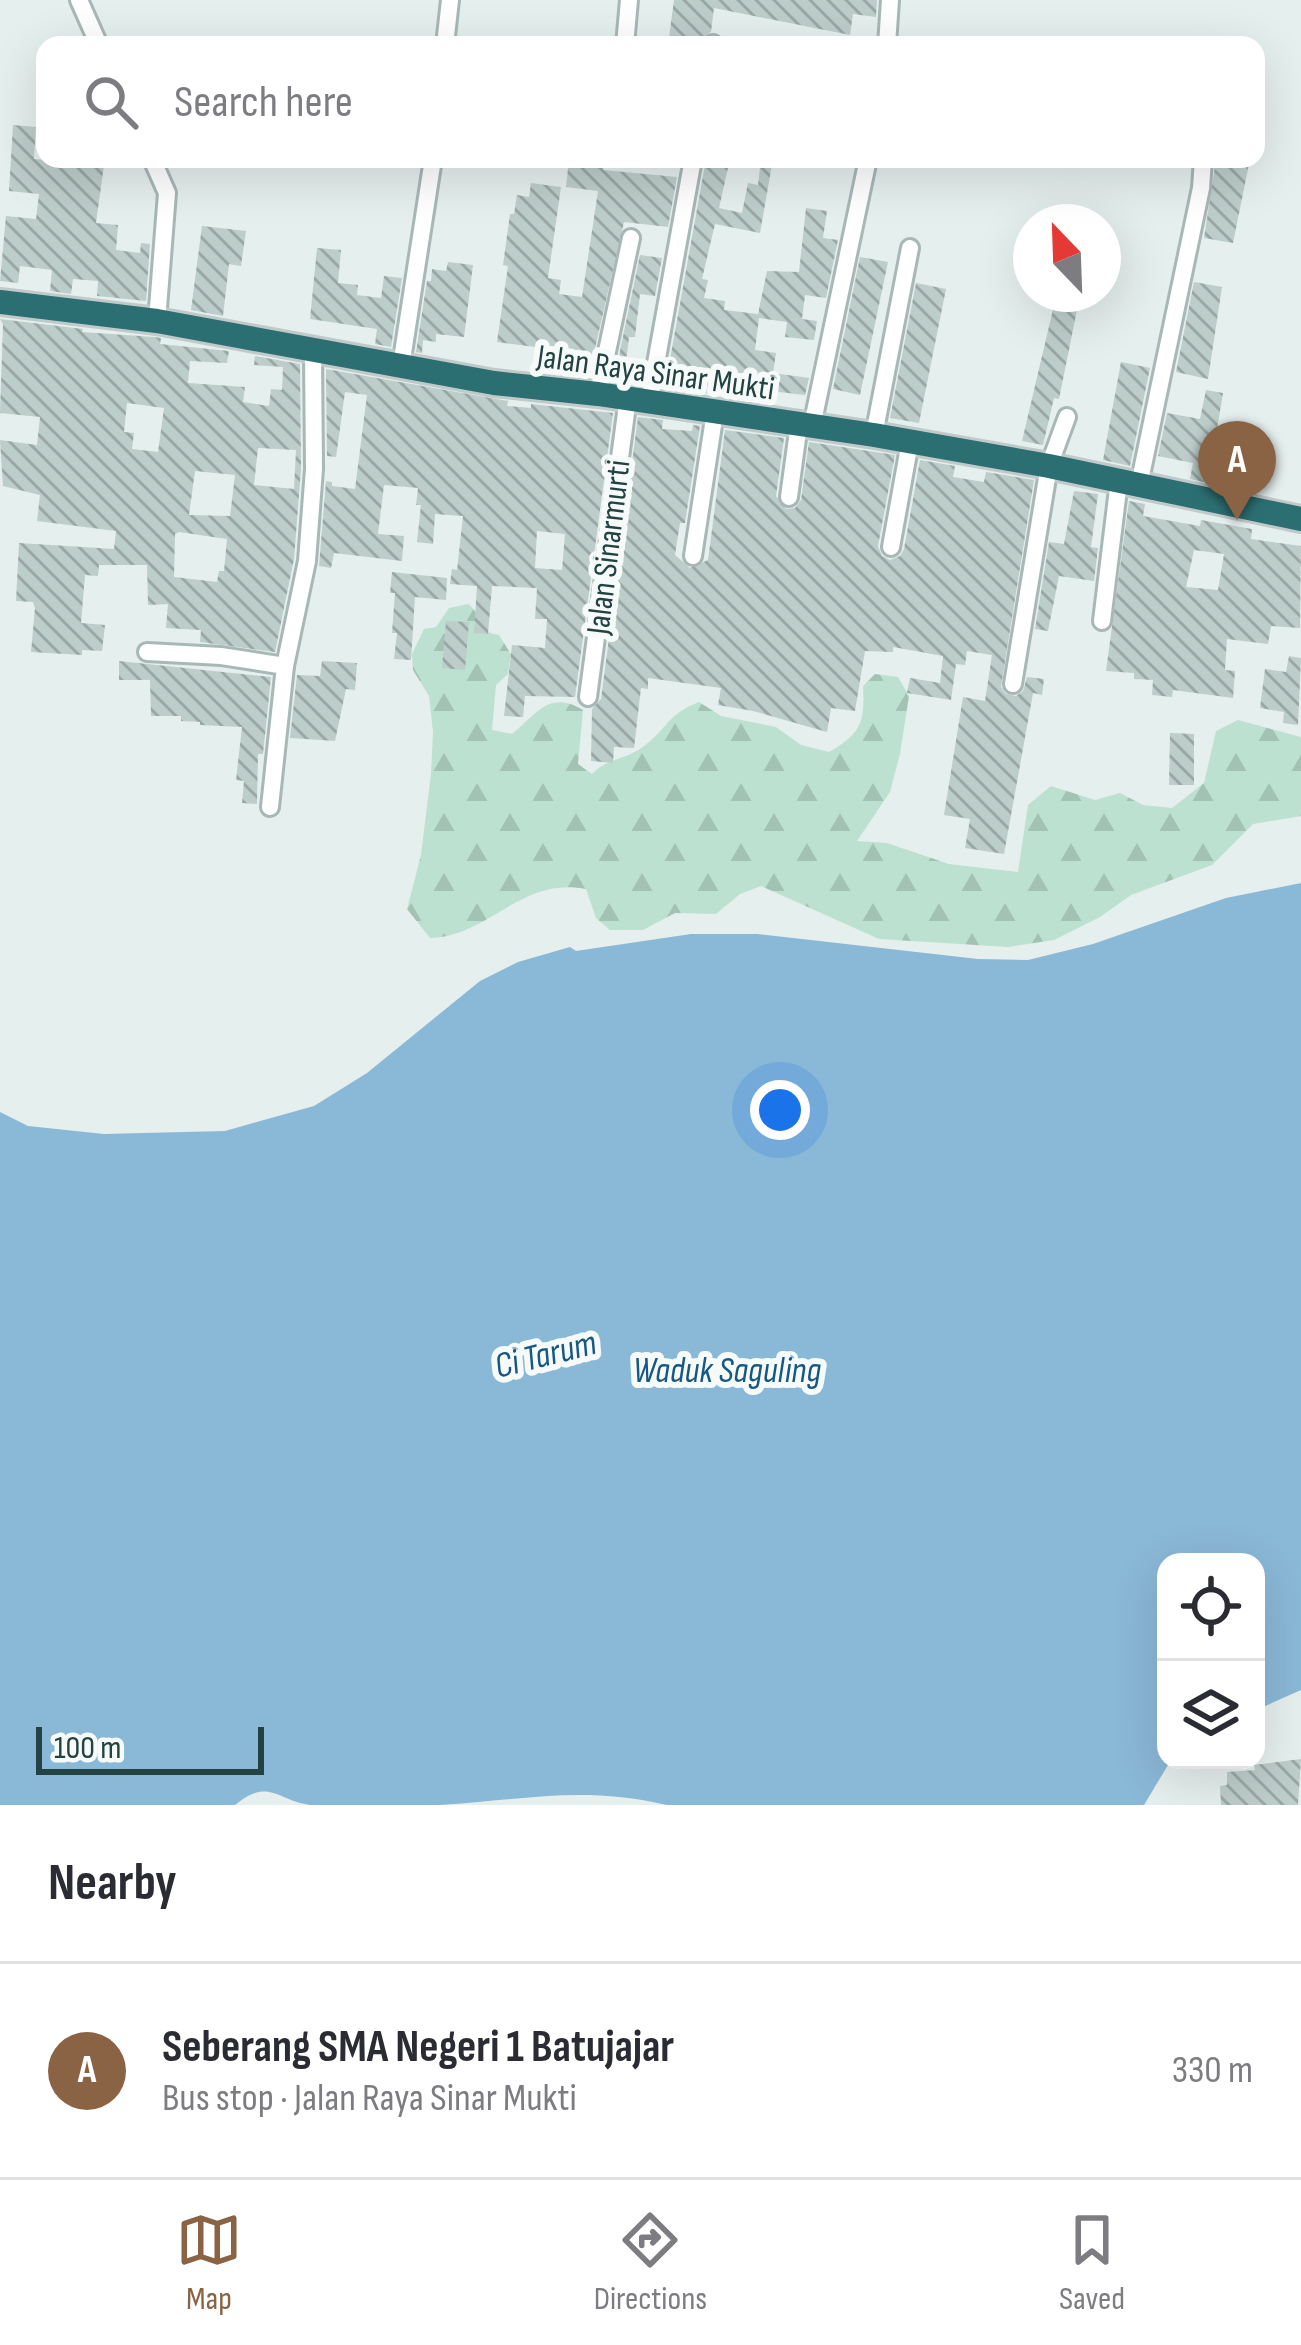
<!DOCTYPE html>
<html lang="en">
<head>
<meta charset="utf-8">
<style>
	body { margin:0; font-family:"Sofia Sans Condensed",sans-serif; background:#f2f2f3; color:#2b2b33 }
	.controls { position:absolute; right:36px; bottom:36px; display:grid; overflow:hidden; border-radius:24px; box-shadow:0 12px 48px #0002 }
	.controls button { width:108px; height:108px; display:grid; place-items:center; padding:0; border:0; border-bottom:3px solid #e1e1e2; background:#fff; color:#2b2b33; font:60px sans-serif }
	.compass { position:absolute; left:1013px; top:204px; width:108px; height:108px; border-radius:50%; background:#fff; box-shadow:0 12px 48px #0002; rotate:337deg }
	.scale { position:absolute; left:36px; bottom:30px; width:228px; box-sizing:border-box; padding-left:12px; border:6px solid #224342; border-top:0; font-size:33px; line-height:42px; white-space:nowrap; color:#224342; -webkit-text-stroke:9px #f6fbfa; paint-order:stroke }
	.you { position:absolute; left:780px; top:1110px; width:42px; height:42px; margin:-30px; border:9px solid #fff; border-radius:50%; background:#1a73e8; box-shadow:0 0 0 18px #1a73e833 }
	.badge { display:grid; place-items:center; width:78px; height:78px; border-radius:50%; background:#896343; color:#fff; font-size:39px; font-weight:700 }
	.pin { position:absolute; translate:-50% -99px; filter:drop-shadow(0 3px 6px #0008) }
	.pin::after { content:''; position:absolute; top:63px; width:42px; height:36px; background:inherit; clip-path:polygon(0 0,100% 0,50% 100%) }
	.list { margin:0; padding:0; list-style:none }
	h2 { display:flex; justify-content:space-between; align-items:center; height:156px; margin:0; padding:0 48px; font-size:51px }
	h2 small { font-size:39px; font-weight:400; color:#7c7c81 }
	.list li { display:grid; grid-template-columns:78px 1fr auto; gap:36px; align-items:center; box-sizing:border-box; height:216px; padding:0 48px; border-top:3px solid #e1e1e2 }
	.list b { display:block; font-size:45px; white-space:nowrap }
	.list p { margin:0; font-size:39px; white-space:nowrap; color:#7c7c81 }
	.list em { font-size:39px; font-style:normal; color:#7c7c81 }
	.icon { flex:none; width:66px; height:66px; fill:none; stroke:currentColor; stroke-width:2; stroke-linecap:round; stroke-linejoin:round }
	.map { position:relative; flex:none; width:1301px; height:1805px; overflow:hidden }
	.search { position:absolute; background:#fff; box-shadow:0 12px 48px #0002; left:36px; right:36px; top:36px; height:132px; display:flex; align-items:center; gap:30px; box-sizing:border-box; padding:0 42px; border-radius:24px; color:#7c7c81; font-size:45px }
	.sheet { height:372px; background:#fff }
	nav { display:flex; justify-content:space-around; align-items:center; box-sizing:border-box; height:168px; border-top:3px solid #e1e1e2; background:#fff; font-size:33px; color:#7c7c81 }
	nav a { display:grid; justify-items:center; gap:6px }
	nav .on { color:#896343 }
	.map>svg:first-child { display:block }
</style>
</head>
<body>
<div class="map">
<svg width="1301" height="1805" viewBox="0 0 1301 1805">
	<defs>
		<pattern id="forest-firs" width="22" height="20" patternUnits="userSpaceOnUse" patternTransform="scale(3)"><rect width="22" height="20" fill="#bde1d0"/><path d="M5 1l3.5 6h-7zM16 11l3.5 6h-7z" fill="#a2c2b4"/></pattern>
		<pattern id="building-back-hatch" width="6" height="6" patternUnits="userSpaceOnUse" patternTransform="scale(3)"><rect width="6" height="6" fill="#bdcdca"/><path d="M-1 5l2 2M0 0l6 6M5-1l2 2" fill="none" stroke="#99a8a6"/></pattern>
	</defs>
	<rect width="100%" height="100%" fill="#e5efed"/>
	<path fill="url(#forest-firs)" d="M469 604 479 616 478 630 499 635 511 654 508 674 496 685 492 730 512 734C538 713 549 690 583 710L578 764 592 774C605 759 628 759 644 746 669 727 666 715 699 702L721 716 776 727 801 745 829 752C861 734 865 722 863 686L875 674 898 677 909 696 900 754 890 792 857 841 887 843 949 864 1018 872 1028 805 1051 786 1095 800 1120 793 1143 805 1172 808 1204 783 1216 731 1238 720 1301 737V816L1253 824 1212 865 1131 895 1100 917 1054 940 1008 947 879 939 761 886 740 894 716 914 675 913 643 930H610L596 918 586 889C521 876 490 936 430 938L407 909 421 855 431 774 433 732 429 696 413 670 412 654 424 629 436 627 449 608Z"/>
	<path fill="#8ab8d7" d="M1301 883V1690L1256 1710V1562H1166V1760H1171L1144 1805H667C582 1785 524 1800 439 1805 409 1805 378 1805 347 1805 335 1805 322 1805 310 1805 278 1801 268 1777 235 1805H0V1112L28 1126 104 1134 225 1131 314 1106 367 1073 480 981 518 962 570 947 576 951 691 934H757L978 959 1028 960 1093 944 1226 898Z"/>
	<g fill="url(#building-back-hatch)" fill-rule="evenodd">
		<path d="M674 0H877L876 17 853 14 850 35 714 8 711 32 703 37 700 45H668Z"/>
		<path d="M13 125 36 127 34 159 104 165 96 223 118 225 116 250 140 253 141 243 150 244 146 301 97 296 98 281 73 279 71 294 50 291 52 270 20 266 18 283 0 281 6 216 36 219 39 194 9 191Z"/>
		<path d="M569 159H605L603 170 677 177 668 227 624 222 593 357 566 354 564 371 550 369 552 349 497 342 508 266 503 265 510 214H514L517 195 529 197 531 183 561 187 548 278 561 280 559 294 582 297 598 191 566 187Z"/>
		<path d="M706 159H730L719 208 742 213 748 183 758 185 761 159H773L760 233 715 224 702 279 708 280 704 298 725 301 724 310 758 314 767 271 799 272 806 208 827 211 823 238 838 240 826 298 805 295 802 319 817 321 814 340 785 337 787 322 759 318 755 350 776 353 773 373 809 378 805 395 771 391 769 403 750 400V396L695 392 697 383 667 376Z"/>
		<path d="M1216 159H1250L1233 243 1204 238Z"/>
		<path d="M202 226 246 231 241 266 229 264 223 316 191 310Z"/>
		<path d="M317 248 341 250 338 283 358 285 357 295 381 298 384 276 402 278 391 347 375 344 377 329 310 319Z"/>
		<path d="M640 255 662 258 655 296 640 294 635 337H629L625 371 616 370Z"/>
		<path d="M860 257 888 262 860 395 833 389Z"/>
		<path d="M448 262 473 265 464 337 436 334V342L423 340 422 353 416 352 427 281H431L432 269 446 271Z"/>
		<path d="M1194 282 1222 287 1208 379 1176 372Z"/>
		<path d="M916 283 946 289 919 423 890 418Z"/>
		<path d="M1055 301 1078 305 1059 399 1054 398 1043 445 1022 441Z"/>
		<path d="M0 319 83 329 82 332 154 337 161 338 160 344 229 351 227 363 190 361 188 383 245 387 243 402 269 406 271 389 282 390 283 367 254 365 255 356 300 364 301 469 294 559 275 652 200 642 201 630 166 628 168 604 148 605 147 565H99L98 576 85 575 81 623 105 625 102 651 82 650V655L31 652 35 608 33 602 16 601 19 543 114 549 116 531 37 521 40 495 3 486 0 440 37 445 40 417 0 413 3 324ZM127 403 164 408 158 452 132 449 134 433 124 432ZM258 448 296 450 294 489 254 485ZM195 471 235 475 230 516 189 515ZM179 532 227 539 224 571H219L217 582 174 577 175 534Z"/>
		<path d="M1121 362 1150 368 1130 466 1103 460Z"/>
		<path d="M326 369 508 401 507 406 531 408V404L613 413 575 697 525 696 523 717 504 716 512 645 545 648 547 619H535L537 588 492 586 488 634 474 633 477 586 450 584 452 569 457 570 463 516 435 514 433 544 417 542 421 505H416L418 488 384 485 378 534 404 536 402 561 334 553 331 568 319 566 326 481 332 482V486L355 489 367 395 345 392 336 457 327 456ZM537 531 565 534 562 570 535 568Z"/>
		<path d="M1206 390 1223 393 1208 483 1190 479 1193 463 1158 456 1167 413 1200 419Z"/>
		<path d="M638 417 663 420 662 429 692 431 693 425 700 426 685 523H680L675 555 690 568 708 560 725 430 784 438 776 496 786 509 795 508 801 500 809 442 895 455 878 546 882 556 890 560 900 556 904 549 920 460 955 466 953 477 984 482 986 472 1034 480 1001 687 1006 694 1016 696 1023 691 1027 677 1044 679 1042 695 1033 693 1004 854 965 848 970 819 944 815 963 697 985 701 992 655 967 651 965 665 956 664 951 700 907 693 910 678 940 683 943 656 893 647V652L865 651 855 711 831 708 827 732 753 711 718 705 721 688 648 678V689L641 688 634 748 614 747 613 763 591 761 592 709 601 699Z"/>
		<path d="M1074 491 1098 494 1091 547 1098 548 1094 581 1059 576 1048 631 1035 629 1049 542 1064 544Z"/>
		<path d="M1129 501 1145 504 1143 516 1200 526 1201 520 1252 529 1251 539 1301 546 1300 628 1271 626 1268 644 1227 639 1225 670 1235 671 1233 698 1173 690 1172 697 1152 695 1153 680 1134 679V673L1106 671ZM1194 550 1224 554 1218 590 1186 587Z"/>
		<path d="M392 572 447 578 446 600 415 597 411 660 394 659 397 633H392L395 593H390Z"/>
		<path d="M446 621 469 622 465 670 442 668Z"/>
		<path d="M1289 656 1301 658 1298 725 1283 723 1284 712 1260 708 1265 669 1286 672Z"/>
		<path d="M119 661 271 677 263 754H258L257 804 242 803 244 781 236 780 242 727 200 725V722L181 721V716H151L150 680H119Z"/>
		<path d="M322 661 357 663 355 690 346 689 335 741 290 738 297 675 320 676Z"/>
		<path d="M1170 733 1194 734V785H1169Z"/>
		<path d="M1301 1759 1298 1805H1221L1220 1786 1227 1785V1772L1255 1770 1254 1765Z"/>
	</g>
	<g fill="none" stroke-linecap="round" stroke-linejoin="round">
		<g stroke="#a7b8b6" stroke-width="22">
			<g id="minor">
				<path d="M79 0 99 45"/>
				<path d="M445 45 450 0"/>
				<path d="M625 45 629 0"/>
				<path d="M713 45V44"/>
				<path d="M887 45 890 0"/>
				<path d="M152 159 167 193 157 321"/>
				<path d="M401 366 433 159"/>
				<path d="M598 394 631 238"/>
				<path d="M649 402 693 159"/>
				<path d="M812 426 868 159"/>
				<path d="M874 435 910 248"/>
				<path d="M1139 485 1201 188 1203 159"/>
				<path d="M789 497 799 424"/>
				<path d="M891 547 910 442"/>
				<path d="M693 556 715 412"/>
				<path d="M1102 621 1119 481"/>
				<path d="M147 652 221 656 285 666 270 807"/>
				<path d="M285 666 307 561 314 469 313 353"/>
				<path d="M1013 684 1049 466 1067 417"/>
				<path d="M588 697 628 398"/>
			</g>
		</g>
		<g stroke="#c1caca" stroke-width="30">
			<path id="highway" d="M0 302 157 321 494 383 598 394 874 435 1049 466 1301 519"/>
		</g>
		<use href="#minor" stroke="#fff" stroke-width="16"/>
		<use href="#highway" stroke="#2c6f72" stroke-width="24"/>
	</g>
	<g text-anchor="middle" stroke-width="12" stroke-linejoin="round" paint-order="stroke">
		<g font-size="33" fill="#224342" stroke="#f6fbfa">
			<text transform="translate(656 371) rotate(8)" y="12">Jalan Raya Sinar Mukti</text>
			<text transform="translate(607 547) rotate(-83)" y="12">Jalan Sinarmurti</text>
		</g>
		<g font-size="36" font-style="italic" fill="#175784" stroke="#f6fbfa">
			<text transform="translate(545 1353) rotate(-14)" y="13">Ci Tarum</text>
			<text x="727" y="1382">Waduk Saguling</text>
		</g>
	</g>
</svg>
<div class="controls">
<button><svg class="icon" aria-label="locate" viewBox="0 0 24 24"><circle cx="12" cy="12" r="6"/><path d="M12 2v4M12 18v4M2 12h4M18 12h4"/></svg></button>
<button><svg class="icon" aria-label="layers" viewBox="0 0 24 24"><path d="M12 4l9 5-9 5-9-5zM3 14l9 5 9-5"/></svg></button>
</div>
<svg class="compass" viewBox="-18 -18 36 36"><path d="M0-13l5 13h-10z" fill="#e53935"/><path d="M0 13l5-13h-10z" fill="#7c7c81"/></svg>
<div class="scale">100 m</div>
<div class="you"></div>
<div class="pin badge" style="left:1237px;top:520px">A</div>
<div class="search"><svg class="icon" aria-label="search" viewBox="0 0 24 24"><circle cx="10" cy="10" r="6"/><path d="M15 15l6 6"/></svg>Search here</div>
</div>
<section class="sheet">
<h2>Nearby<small></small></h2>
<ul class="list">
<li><span class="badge">A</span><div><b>Seberang SMA Negeri 1 Batujajar</b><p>Bus stop · Jalan Raya Sinar Mukti</p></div><em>330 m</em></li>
</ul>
</section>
<nav>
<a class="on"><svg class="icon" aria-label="map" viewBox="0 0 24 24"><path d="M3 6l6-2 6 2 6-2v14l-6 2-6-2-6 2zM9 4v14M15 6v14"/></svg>Map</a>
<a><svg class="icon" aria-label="directions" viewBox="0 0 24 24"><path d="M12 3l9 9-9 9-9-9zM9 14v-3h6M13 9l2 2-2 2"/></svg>Directions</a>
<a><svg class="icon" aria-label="saved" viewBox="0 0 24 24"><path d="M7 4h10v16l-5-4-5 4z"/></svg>Saved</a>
</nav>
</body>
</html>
